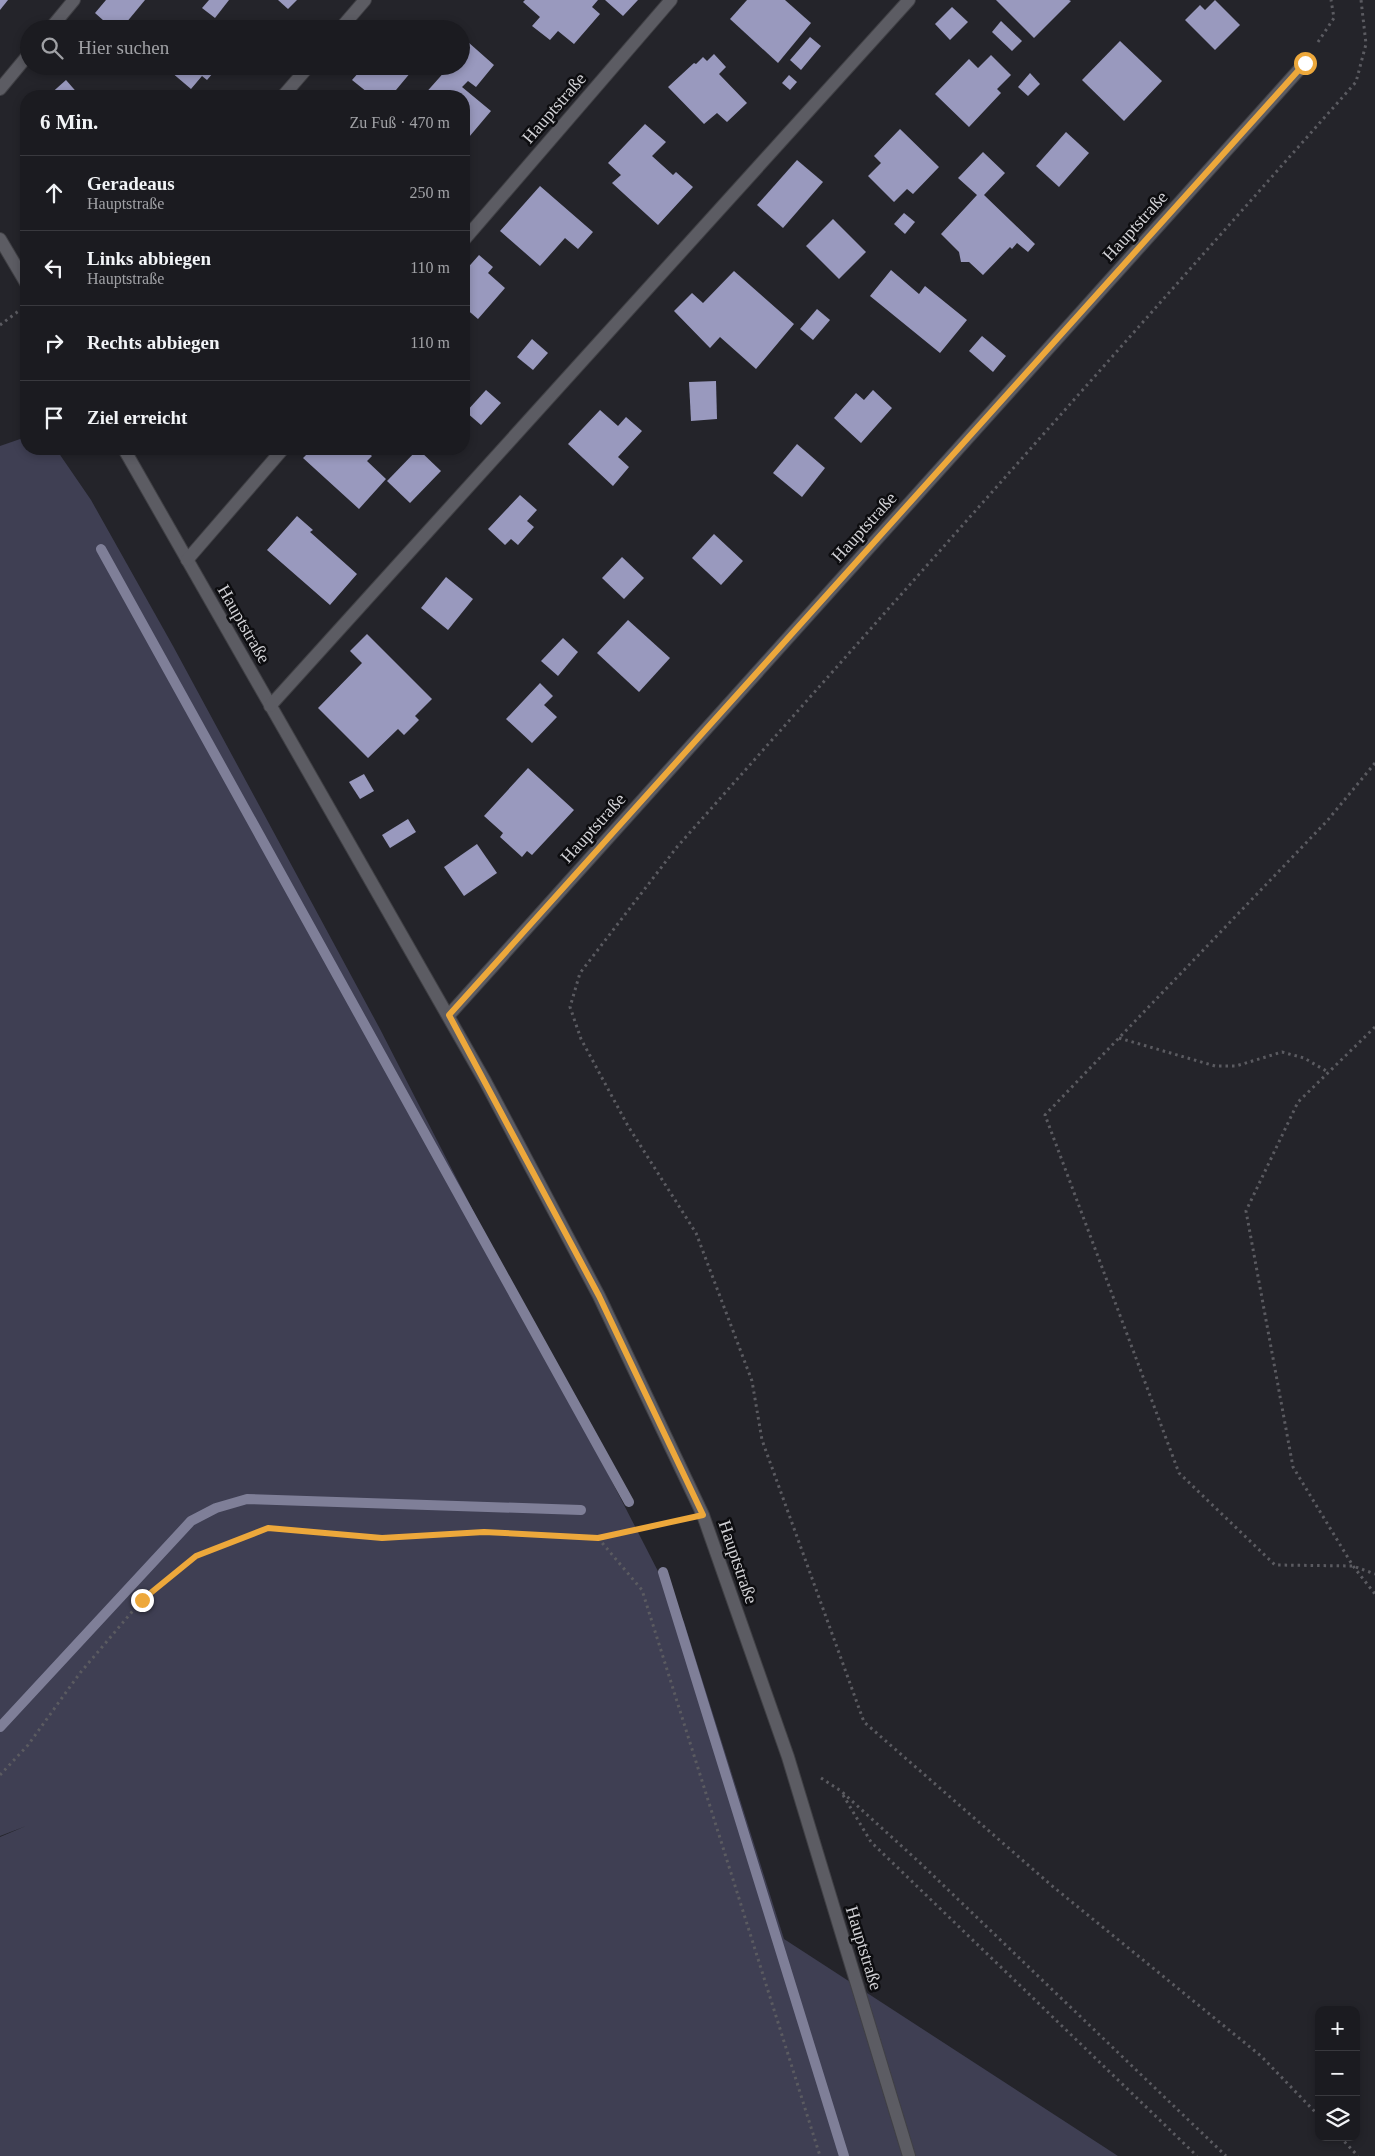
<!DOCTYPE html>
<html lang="de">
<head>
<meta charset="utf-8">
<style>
	body { margin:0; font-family:Georgia,serif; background:#242429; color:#f1f3f6 }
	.controls { position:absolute; right:15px; bottom:15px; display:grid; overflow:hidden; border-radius:10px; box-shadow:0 2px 8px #0003 }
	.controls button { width:45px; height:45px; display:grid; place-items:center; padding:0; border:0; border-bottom:1px solid #39393e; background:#1b1b20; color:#f1f3f6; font:25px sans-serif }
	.stop { position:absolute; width:15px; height:15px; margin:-11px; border:4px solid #eda83b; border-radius:50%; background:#fff }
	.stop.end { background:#eda83b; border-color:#fff; box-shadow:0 1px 5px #0008 }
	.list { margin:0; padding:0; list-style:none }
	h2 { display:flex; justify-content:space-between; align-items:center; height:65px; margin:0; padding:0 20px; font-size:21px }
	h2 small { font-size:16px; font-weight:400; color:#a0a1a5 }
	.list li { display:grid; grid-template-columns:32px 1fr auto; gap:15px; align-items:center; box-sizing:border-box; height:75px; padding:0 20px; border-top:1px solid #39393e }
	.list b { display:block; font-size:19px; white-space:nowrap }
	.list p { margin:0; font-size:16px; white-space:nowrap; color:#a0a1a5 }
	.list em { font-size:16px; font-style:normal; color:#a0a1a5 }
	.icon { flex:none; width:28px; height:28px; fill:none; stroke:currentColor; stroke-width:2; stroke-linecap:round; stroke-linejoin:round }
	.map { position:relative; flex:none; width:1375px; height:2156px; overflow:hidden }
	.search { position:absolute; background:#1b1b20; box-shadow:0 2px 8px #0003; left:20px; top:20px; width:450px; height:55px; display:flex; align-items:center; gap:12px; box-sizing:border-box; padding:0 18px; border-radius:28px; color:#a0a1a5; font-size:19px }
	.panel { position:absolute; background:#1b1b20; box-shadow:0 2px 8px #0003; left:20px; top:90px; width:450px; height:365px; border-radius:20px }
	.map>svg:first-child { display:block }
</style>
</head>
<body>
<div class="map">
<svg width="1375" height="2156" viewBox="0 0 1375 2156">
	<rect width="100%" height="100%" fill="#24242a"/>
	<path fill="#3f3f53" d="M26 437V449H56L91 500 173 646 380 1029 684 1622 784 1939 1118 2156H0V1837L26 1826 0 1836V446Z"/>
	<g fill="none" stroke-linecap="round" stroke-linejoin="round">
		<g stroke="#7f7f98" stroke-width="10">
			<path d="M101 549 629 1502"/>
			<path d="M663 1572 844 2156"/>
			<path d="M0 1727 191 1521 216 1508 247 1499 581 1510"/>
		</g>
	</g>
	<g fill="#9999be">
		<path d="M0 0H8L0 10Z"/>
		<path d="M106 0H145L121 29H113L95 13Z"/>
		<path d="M209 0H229L215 18 202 8Z"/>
		<path d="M278 0H297L288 9Z"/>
		<path d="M525 0H598L592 7 600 14 574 44 558 31 550 40 532 26 540 17 523 2Z"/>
		<path d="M605 0H638L623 16Z"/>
		<path d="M747 0H785L811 23 778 63 730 19Z"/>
		<path d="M996 0H1069L1071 1 1034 38Z"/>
		<path d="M1215 0 1240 25 1215 50 1185 20 1200 5 1205 10Z"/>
		<path d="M952 7 968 22 950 40 935 24Z"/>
		<path d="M1001 21 1022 41 1012 51 992 32Z"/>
		<path d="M810 37 821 46 801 70 790 60Z"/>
		<path d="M1120 41 1162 81 1124 121 1082 80Z"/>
		<path d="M468 42 494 65 476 87 468 81 462 87 491 111 464 143V96H423L447 69 443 66H461V44L465 46Z"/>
		<path d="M714 54 726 67 719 74 747 103 727 122 717 113 704 124 668 87 694 63 696 64 703 57 707 61Z"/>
		<path d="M991 55 1011 75 997 89 1001 93 969 127 935 94 969 59 978 68Z"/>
		<path d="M164 66H219L207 80 202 76 191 89Z"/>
		<path d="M359 66H416L391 96H372L352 80 360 71Z"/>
		<path d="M1030 73 1040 84 1028 96 1018 87Z"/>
		<path d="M789 75 797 82 790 90 782 83Z"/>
		<path d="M66 80 80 96H48Z"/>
		<path d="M645 124 666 142 652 156 673 175 676 172 693 187 658 225 612 183 621 175 608 163Z"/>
		<path d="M900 129 939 167 913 194 907 189 894 202 868 176 881 163 874 156Z"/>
		<path d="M1066 132 1089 153 1059 187 1036 166Z"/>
		<path d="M983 152 1005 173 984 195 1035 244 1028 252 1017 243 1012 249 1010 247 983 275 969 262H961L959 252 941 234 977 195 958 178Z"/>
		<path d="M797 160 823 182 783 228 757 205Z"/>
		<path d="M540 186 593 232 578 249 565 238 540 266 500 231Z"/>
		<path d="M904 213 915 222 905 234 894 224Z"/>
		<path d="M833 219 866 252 839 279 806 246Z"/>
		<path d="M479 255 493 267 488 273 505 288 478 319 464 307 466 300 464 298V272Z"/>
		<path d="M891 270 919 294 925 286 967 320 940 353 870 296Z"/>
		<path d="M734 271 794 324 756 369 720 337 710 348 674 311 692 293 703 303Z"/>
		<path d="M817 309 830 320 813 340 800 329Z"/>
		<path d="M982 336 1006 356 993 372 969 351Z"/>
		<path d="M532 339 548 353 533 370 517 357Z"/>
		<path d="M716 381 717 419 691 421 689 382Z"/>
		<path d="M486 390 501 403 481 425 466 412Z"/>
		<path d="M873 390 892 408 861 443 834 418 856 393 864 400Z"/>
		<path d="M600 410 618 426 626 417 642 431 618 457 629 467 613 486 568 444Z"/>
		<path d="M797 444 825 468 802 497 773 473Z"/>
		<path d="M312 449H364L372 456 367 461 386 479 359 509 303 458Z"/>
		<path d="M418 449 441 471 410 503 387 481Z"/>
		<path d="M520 495 537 510 527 521 534 527 518 545 511 539 505 545 488 529Z"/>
		<path d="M297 516 313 530 310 532 357 574 330 605 267 550Z"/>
		<path d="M714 534 743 561 721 585 692 558Z"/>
		<path d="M622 557 644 578 624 599 602 578Z"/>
		<path d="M446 577 473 599 448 630 421 608Z"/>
		<path d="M628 620 670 658 639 692 597 653Z"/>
		<path d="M367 634 432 699 415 716 419 720 404 735 398 729 368 758 318 708 362 663 350 651Z"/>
		<path d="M563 638 578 652 558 676 541 661Z"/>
		<path d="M540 683 553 696 544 705 557 717 532 743 506 719Z"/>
		<path d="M528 768 574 810 532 855 527 851 522 857 500 837 503 833 484 816Z"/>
		<path d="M364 774 374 791 360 799 349 782Z"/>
		<path d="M408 819 416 832 390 848 382 835Z"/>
		<path d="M477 844 497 873 464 896 444 867Z"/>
	</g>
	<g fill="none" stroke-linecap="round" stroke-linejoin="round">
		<g stroke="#404045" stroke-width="14">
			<g id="minor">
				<path d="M50 29 74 0"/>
				<path d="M340 29 365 0"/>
				<path d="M0 89 29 54"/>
				<path d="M283 96 309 66"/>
				<path d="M0 239 26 283"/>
				<path d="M464 240 671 0"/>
				<path d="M124 449 485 1081 599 1296 703 1515 788 1757 909 2156"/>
				<path d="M187 560 283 449"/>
				<path d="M270 706 909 0"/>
				<path d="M449 1015 1305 63"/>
			</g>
		</g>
		<g stroke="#5b5b61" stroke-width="3" stroke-dasharray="2.5 4" stroke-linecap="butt">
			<path d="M1318 42 1334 18 1331 0"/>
			<path d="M0 325 24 307"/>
			<path d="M1375 763 1327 821 1045 1115 1179 1473 1275 1565 1353 1566 1375 1574"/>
			<path d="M1375 1027 1298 1102 1246 1211 1293 1467 1353 1566 1375 1594"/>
			<path d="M1119 1038 1215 1066H1236L1282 1052 1304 1058 1328 1072"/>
			<path d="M598 1538 642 1590 820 2156"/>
			<path d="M0 1775 28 1745 80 1673 142 1600 196 1556 268 1528 382 1538 484 1532 598 1538 680 1520"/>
			<path d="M821 1778 841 1791 918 1861 1226 2156"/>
			<path d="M843 1795 871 1842 1197 2156"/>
			<path d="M1319 2116 1261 2056 1051 1885 864 1722 762 1440 752 1381 696 1233 628 1126 581 1039 570 1007 580 973 677 847 1356 82 1366 44 1361 0"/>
			<path d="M1340 2137 1358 2156"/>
		</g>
		<use href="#minor" stroke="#5c5c63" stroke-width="12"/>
	</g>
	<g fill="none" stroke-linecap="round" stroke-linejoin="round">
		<path stroke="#eda83b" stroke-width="6" d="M142 1600 196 1556 268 1528 382 1538 484 1532 598 1538 703 1515 599 1296 449 1015 1305 63"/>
	</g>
	<g text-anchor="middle" stroke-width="5" stroke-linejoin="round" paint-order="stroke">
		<g font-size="18" fill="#d1d1d5" stroke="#0d0d10">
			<text transform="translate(554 108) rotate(-49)" y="6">Hauptstraße</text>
			<text transform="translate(1135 226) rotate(-48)" y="6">Hauptstraße</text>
			<text transform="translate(864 527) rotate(-48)" y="6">Hauptstraße</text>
			<text transform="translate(244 624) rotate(60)" y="6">Hauptstraße</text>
			<text transform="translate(593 828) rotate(-48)" y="6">Hauptstraße</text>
			<text transform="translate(738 1562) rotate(71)" y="6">Hauptstraße</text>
			<text transform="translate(864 1948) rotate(73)" y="6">Hauptstraße</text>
		</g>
	</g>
</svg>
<div class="controls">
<button>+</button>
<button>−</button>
<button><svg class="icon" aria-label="layers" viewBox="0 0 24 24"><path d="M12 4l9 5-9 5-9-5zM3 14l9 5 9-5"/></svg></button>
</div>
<div class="stop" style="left:1305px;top:63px"></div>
<div class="stop end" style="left:142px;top:1600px"></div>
<div class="search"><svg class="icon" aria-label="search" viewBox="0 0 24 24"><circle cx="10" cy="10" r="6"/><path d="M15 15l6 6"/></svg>Hier suchen</div>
<section class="panel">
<h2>6 Min.<small>Zu Fuß · 470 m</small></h2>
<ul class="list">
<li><svg class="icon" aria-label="ahead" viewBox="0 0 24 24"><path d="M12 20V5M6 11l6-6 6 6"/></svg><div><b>Geradeaus</b><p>Hauptstraße</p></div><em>250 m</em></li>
<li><svg class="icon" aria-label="left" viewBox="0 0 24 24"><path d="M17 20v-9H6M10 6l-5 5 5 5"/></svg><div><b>Links abbiegen</b><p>Hauptstraße</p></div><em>110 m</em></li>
<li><svg class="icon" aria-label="right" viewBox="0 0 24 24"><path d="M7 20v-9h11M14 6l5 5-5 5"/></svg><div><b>Rechts abbiegen</b></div><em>110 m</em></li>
<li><svg class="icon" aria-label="arrive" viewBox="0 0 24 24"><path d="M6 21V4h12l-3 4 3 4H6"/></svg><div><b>Ziel erreicht</b></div></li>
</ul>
</section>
</div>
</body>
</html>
